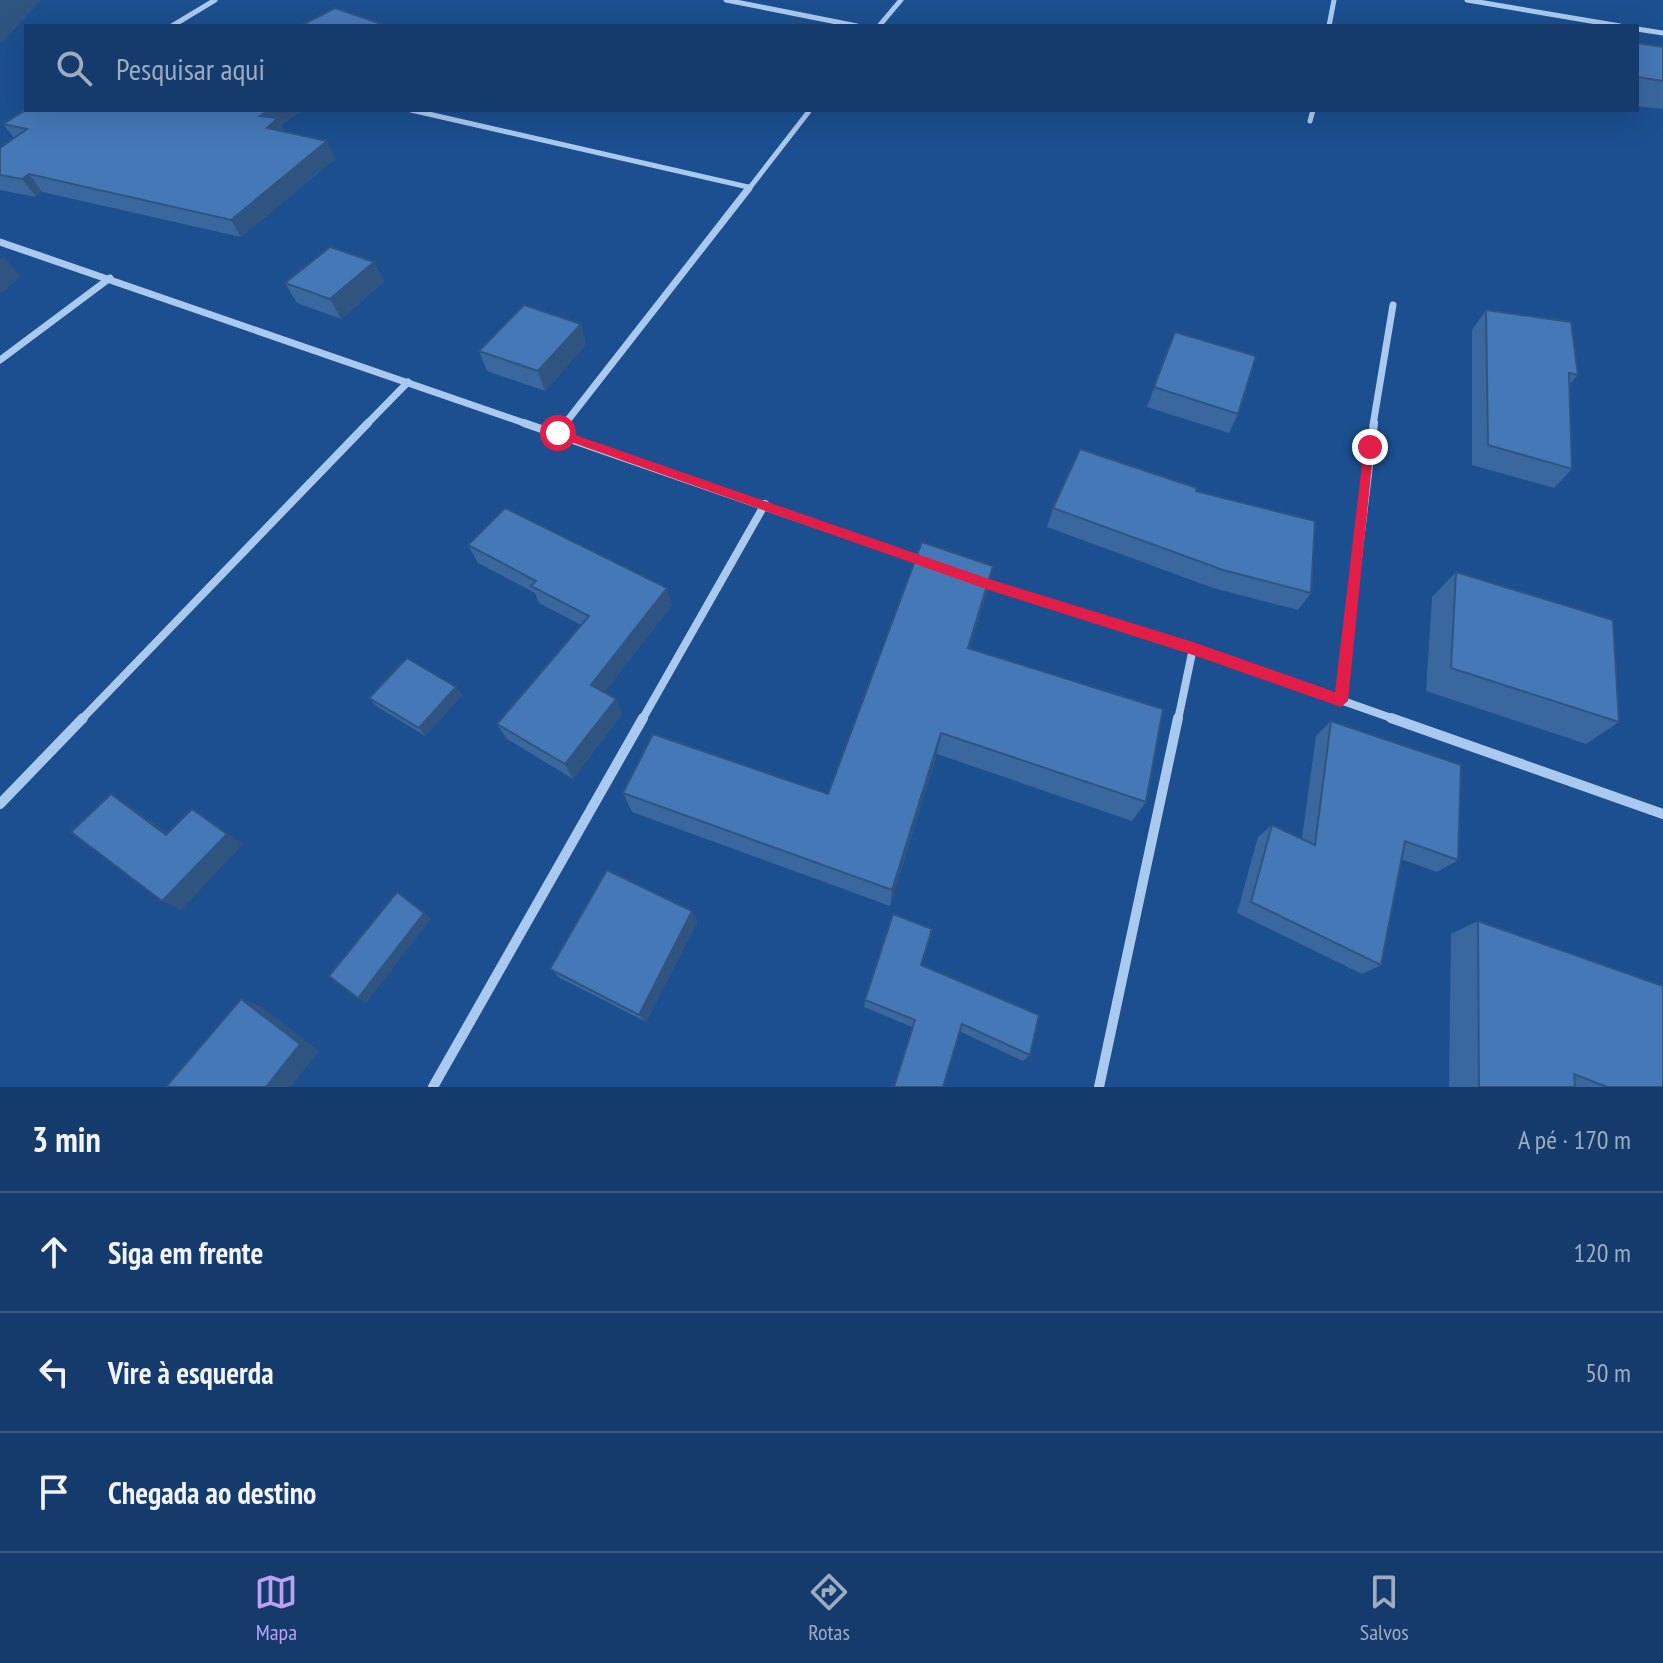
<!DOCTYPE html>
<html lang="pt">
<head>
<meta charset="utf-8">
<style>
	body { margin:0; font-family:"PT Sans Narrow",sans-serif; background:#1d4271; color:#f1f3f6 }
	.stop { position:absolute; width:24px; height:24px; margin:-18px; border:6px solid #e11d48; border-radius:50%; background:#fff }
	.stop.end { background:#e11d48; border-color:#fff; box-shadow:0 2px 8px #0008 }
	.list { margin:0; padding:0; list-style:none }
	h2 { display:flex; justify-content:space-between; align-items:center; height:104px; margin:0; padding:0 32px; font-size:34px }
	h2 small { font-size:26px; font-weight:400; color:#9dadc1 }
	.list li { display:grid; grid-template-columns:52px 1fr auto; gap:24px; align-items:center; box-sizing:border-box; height:120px; padding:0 32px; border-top:2px solid #33557e }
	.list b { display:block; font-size:30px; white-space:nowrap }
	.list em { font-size:26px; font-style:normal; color:#9dadc1 }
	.icon { flex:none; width:44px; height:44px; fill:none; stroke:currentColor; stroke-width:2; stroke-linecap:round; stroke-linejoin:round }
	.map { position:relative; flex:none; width:1663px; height:1087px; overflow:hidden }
	.search { position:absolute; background:#143b6b; box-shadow:0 8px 32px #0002; left:24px; right:24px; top:24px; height:88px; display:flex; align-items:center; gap:20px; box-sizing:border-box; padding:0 28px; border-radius:0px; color:#9dadc1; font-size:30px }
	.sheet { height:464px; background:#143b6b }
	nav { display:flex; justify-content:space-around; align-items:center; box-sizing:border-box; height:112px; border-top:2px solid #33557e; background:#143b6b; font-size:22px; color:#9dadc1 }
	nav a { display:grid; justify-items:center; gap:4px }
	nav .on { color:#bca0f2 }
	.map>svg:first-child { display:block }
</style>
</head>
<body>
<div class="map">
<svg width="1663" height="1087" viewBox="0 0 1663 1087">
	<rect width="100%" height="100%" fill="#1b4f8f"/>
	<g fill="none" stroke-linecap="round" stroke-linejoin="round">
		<g stroke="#a9c9ee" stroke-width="5">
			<path d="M726 0 857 26"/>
			<path d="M1467 0 1620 26"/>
			<path d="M172 26 215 0"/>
			<path d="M879 26 901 0"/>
			<path d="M1329 26 1334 0"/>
			<path d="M1637 29 1663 33"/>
			<path d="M411 110 748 187"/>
			<path d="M1310 121 1313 110"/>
			<path d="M748 190 810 110"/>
		</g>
		<g stroke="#a9c9ee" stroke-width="7">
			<path d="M0 242 530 425"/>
			<path d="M0 360 110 278"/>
			<path d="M366 425 408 382"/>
			<path d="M564 425 749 188"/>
			<path d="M1373 425 1393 305"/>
		</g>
		<g stroke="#a9c9ee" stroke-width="8">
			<path d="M524 423 925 562"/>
			<path d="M558 433 565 423"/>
			<path d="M980 582 1193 648 1397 720"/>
			<path d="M1341 701 1374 423"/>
			<path d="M81 720 368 423"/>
			<path d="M642 720 765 504"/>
			<path d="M1178 720 1193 648"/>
		</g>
		<g stroke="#a9c9ee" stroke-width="10">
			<path d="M1391 718 1663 814"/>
			<path d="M0 804 83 718"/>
			<path d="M433 1087 643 718"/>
			<path d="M1099 1087 1178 718"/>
		</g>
	</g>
	<g fill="#3a679d">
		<path d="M1637 43 1663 47V109L1637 106Z"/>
		<path d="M26 110H303L281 125 285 132 335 159 241 237 42 192 36 197 0 190V148L14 138 3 124Z"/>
		<path d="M374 262 384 282 341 319 297 303 285 283Z"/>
		<path d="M1486 310 1578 375 1569 385 1572 469 1554 488 1472 465V330Z"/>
		<path d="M581 324 586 344 545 391 487 371 479 351Z"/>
		<path d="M1175 332 1238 414 1229 433 1147 407Z"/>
		<path d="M1196 491 1311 593 1298 610 1213 588 1047 527 1053 508Z"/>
		<path d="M468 545 672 605 604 692 616 699 622 714 573 779 507 739 497 724 581 625 539 603 535 593 478 563Z"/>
		<path d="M993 566 987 592 969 649 1146 802 1132 821 937 754 890 906 632 812 623 793 828 794Z"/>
		<path d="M1456 572 1619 722 1586 744 1426 691 1432 597Z"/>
		<path d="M456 687 462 695 425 736 376 706 369 698Z"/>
		<path d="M1331 721 1458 860 1437 872 1401 859 1381 965 1362 974 1237 913 1258 837 1272 825 1302 838 1316 736Z"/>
		<path d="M692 911 697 922 646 1022 560 978 550 969Z"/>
		<path d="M1478 921 1663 1087H1449L1451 934Z"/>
		<path d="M921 965 1030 1055 1023 1061 959 1031 912 1027 864 1007 865 1000Z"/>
	</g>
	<g fill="#305480">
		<path d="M0 0H41L0 45Z"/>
		<path d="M269 110H303L281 125 287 136 276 146 260 116Z"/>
		<path d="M327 141 335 159 241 237 231 220Z"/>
		<path d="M29 174 42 192 36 197 22 179Z"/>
		<path d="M4 257 21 277 0 294V260Z"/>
		<path d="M374 262 384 282 341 319 330 299Z"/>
		<path d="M581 324 586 344 545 391 538 371Z"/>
		<path d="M993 566 987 592 962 672 968 648Z"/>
		<path d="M667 588 672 605 598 701 591 685Z"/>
		<path d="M456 687 462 695 425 736 419 728Z"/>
		<path d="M616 699 622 714 573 779 565 764Z"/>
		<path d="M941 733 937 754 890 906 892 890Z"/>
		<path d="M111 794 129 805 184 845 166 835Z"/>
		<path d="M192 809 243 844 181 910 162 901Z"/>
		<path d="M692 911 697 922 646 1022 639 1015Z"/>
		<path d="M424 913 431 919 366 1003 358 998Z"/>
		<path d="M241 999 262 1007 319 1051 291 1087H266Z"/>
	</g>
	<g fill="#4478b7" stroke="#305480" stroke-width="2">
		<path d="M335 8 387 26H300Z"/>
		<path d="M1637 43 1663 47V81L1637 77Z"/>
		<path d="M26 110H269L260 116 278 118 267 128 327 141 231 220 29 174 22 179 0 175V148L27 129 3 124Z"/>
		<path d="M330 247 374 262 330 299 285 283Z"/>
		<path d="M524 305 581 324 538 371 479 351Z"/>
		<path d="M1486 310 1571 322 1578 375 1569 373 1572 469 1488 445Z"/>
		<path d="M1175 332 1256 356 1238 414 1154 387Z"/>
		<path d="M1080 449 1197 488 1196 491 1315 521 1311 593 1223 570 1053 508Z"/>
		<path d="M505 508 667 588 591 685 616 699 565 764 497 724 589 616 531 586 536 581 468 545Z"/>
		<path d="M922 542 993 566 968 648 1163 709 1146 802 941 733 892 890 623 793 653 734 828 794Z"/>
		<path d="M1456 572 1613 620 1619 722 1451 668Z"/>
		<path d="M407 658 456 687 419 728 369 698Z"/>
		<path d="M1331 721 1461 765 1458 860 1405 841 1381 965 1251 902 1272 825 1315 845Z"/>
		<path d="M111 794 166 835 192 809 227 834 162 901 71 832Z"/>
		<path d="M607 870 692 911 639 1015 550 969Z"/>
		<path d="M397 892 424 913 358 998 329 976Z"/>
		<path d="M893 914 932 929 921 965 1039 1015 1030 1055 962 1024 943 1087H894L915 1020 865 1000Z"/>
		<path d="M1478 921 1663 986V1087H1607L1574 1074 1575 1087H1479Z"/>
		<path d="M241 999 300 1044 266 1087H166Z"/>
	</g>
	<path fill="#e11d48" d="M558 429 989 579 1193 642 1335 692 1364 447 1374 444 1348 701 1341 707 1193 655 989 590 554 436 552 433Z"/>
</svg>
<div class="stop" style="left:558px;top:433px"></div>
<div class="stop end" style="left:1370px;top:447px"></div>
<div class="search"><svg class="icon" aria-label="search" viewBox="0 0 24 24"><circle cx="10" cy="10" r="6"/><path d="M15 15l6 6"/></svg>Pesquisar aqui</div>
</div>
<section class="sheet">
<h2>3 min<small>A pé · 170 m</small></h2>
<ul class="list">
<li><svg class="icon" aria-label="ahead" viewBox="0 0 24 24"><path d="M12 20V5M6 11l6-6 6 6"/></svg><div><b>Siga em frente</b></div><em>120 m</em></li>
<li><svg class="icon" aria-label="left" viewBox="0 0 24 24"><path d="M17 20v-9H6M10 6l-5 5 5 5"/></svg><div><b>Vire à esquerda</b></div><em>50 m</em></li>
<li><svg class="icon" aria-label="arrive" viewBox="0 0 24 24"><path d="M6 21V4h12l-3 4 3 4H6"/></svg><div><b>Chegada ao destino</b></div></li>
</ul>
</section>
<nav>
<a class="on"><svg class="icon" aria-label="map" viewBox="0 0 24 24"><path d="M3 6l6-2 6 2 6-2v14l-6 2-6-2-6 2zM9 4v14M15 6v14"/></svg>Mapa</a>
<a><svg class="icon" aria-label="directions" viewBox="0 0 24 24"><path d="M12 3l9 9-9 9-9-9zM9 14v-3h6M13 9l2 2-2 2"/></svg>Rotas</a>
<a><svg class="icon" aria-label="saved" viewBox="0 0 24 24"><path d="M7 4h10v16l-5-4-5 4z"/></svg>Salvos</a>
</nav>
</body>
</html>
